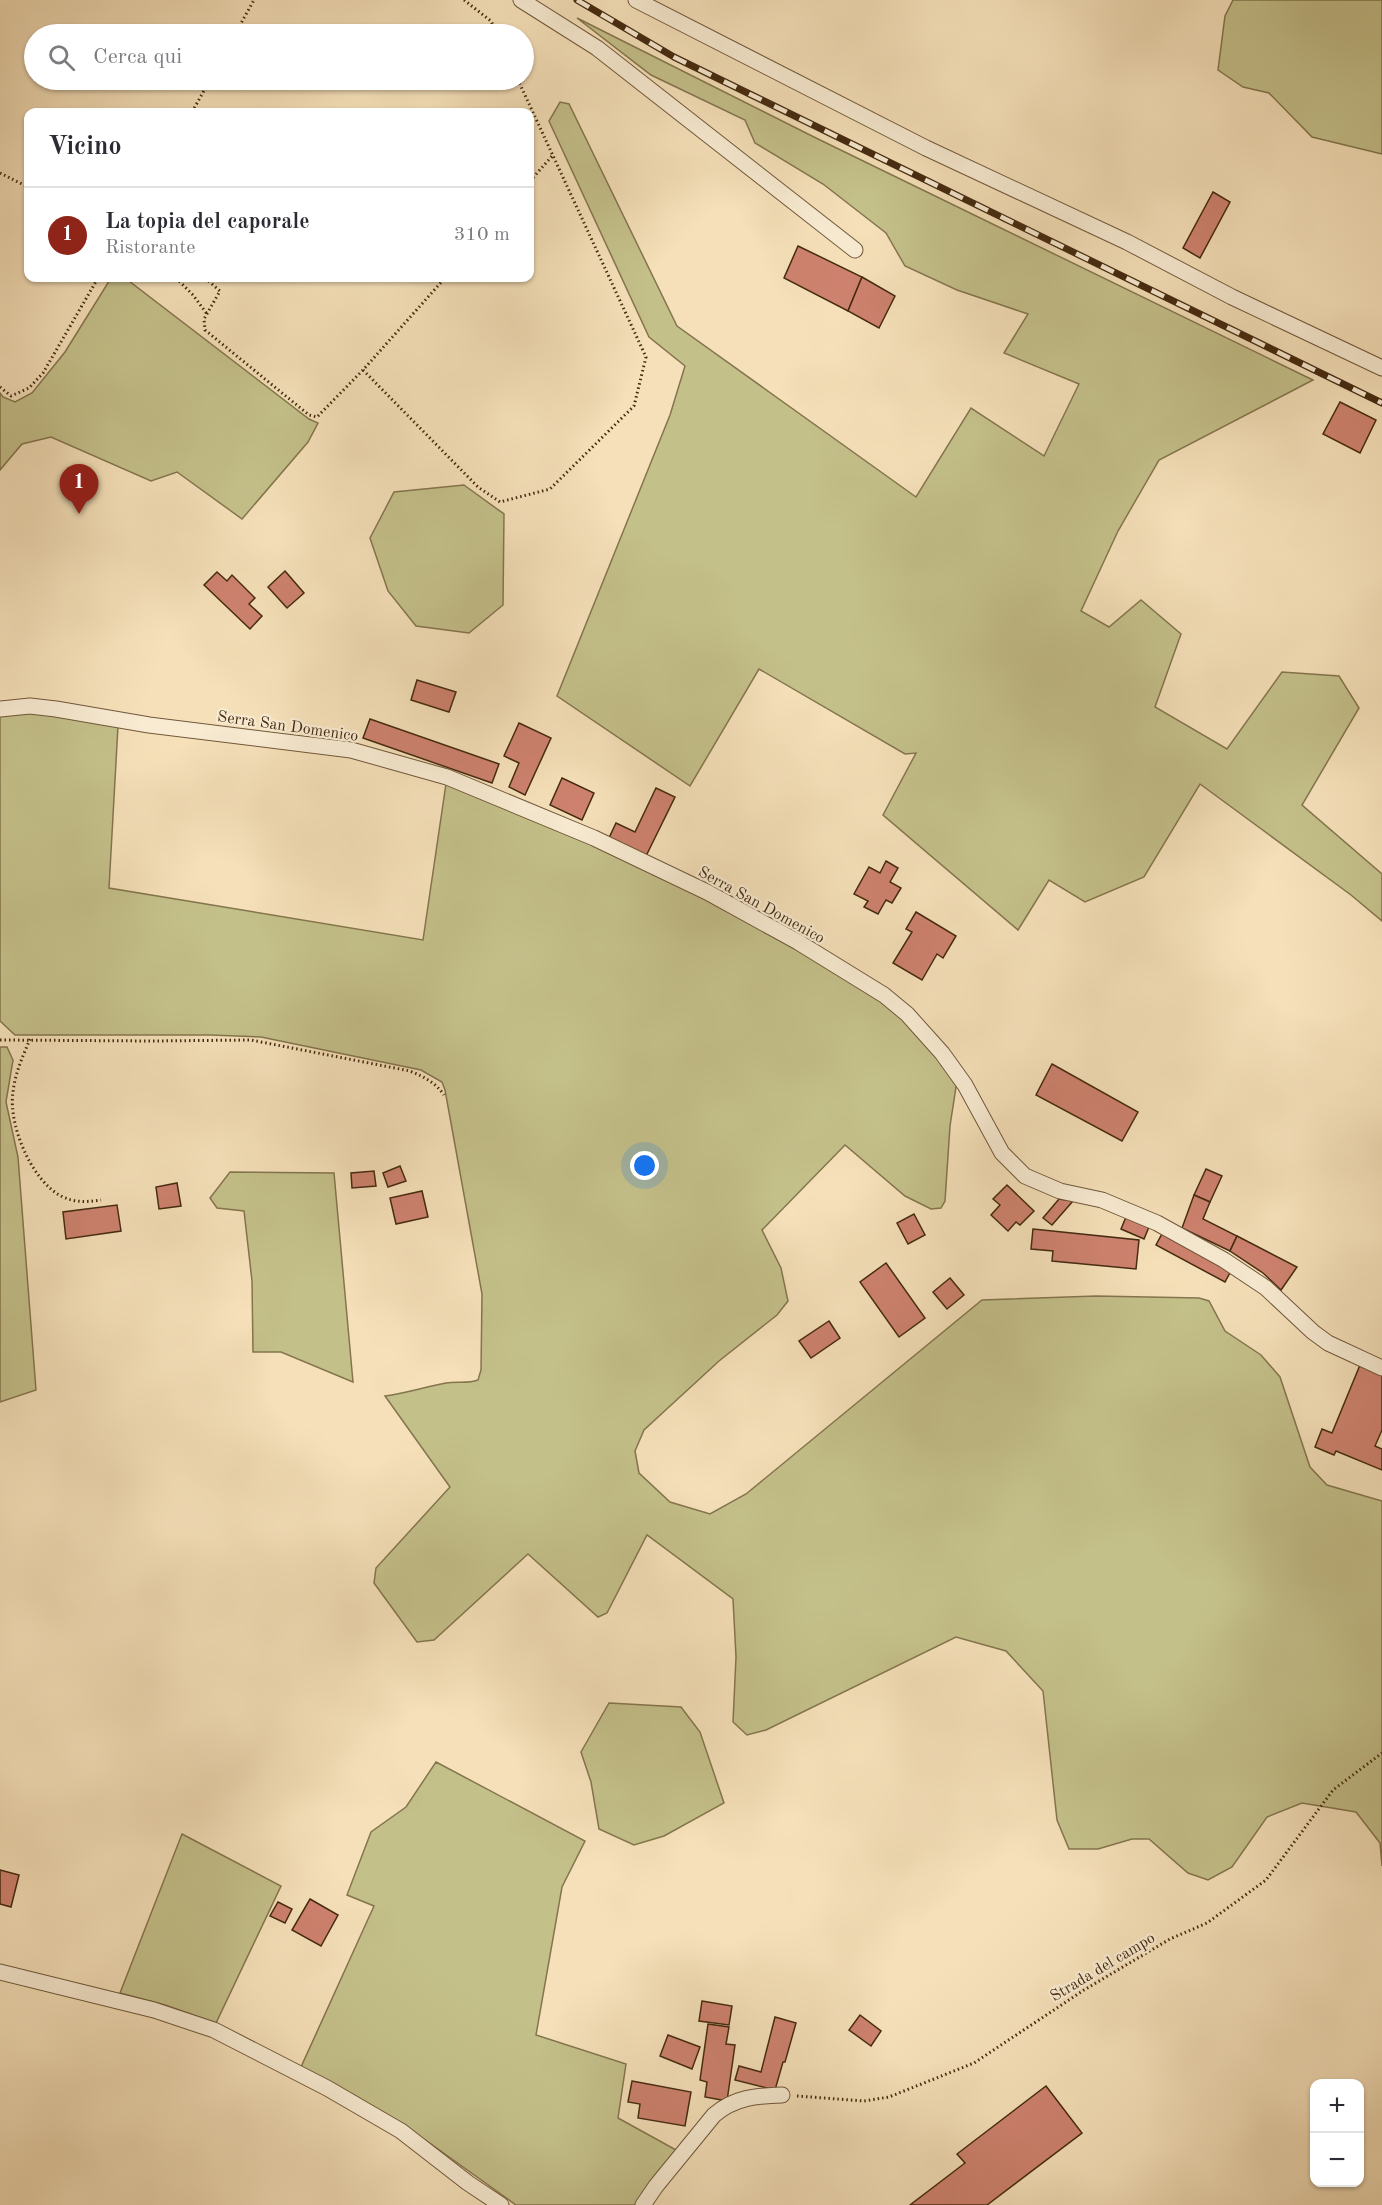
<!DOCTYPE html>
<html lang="it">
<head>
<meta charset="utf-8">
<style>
	body { margin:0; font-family:"Old Standard TT",serif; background:#f2f2f3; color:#2b2b33 }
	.controls { position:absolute; right:18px; bottom:18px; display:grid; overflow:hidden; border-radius:12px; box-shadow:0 2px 4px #0004 }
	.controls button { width:54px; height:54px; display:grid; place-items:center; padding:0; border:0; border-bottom:2px solid #e1e1e2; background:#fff; color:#2b2b33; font:30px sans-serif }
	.you { position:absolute; left:645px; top:1166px; width:21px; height:21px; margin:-15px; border:4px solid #fff; border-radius:50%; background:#1a73e8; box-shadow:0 0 0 9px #1a73e833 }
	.badge { display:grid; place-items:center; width:39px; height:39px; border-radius:50%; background:#8f2418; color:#fff; font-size:20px; font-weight:700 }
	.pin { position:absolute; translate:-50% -50px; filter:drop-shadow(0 2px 3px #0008) }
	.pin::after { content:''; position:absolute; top:32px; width:21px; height:18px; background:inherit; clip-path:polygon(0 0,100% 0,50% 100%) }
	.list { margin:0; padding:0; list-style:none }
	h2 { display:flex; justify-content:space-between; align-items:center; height:78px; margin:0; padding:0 24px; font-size:26px }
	h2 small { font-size:20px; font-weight:400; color:#7c7c81 }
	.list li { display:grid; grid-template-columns:39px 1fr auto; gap:18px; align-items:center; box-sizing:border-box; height:96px; padding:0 24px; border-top:2px solid #e1e1e2 }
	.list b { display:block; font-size:22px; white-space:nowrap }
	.list p { margin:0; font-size:20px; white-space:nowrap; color:#7c7c81 }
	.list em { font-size:20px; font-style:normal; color:#7c7c81 }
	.icon { flex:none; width:33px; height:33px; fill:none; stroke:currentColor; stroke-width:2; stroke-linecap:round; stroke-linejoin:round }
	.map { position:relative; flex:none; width:1382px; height:2205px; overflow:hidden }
	.search { position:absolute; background:#fff; box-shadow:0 2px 4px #0004; left:24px; top:24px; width:510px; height:66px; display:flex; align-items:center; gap:15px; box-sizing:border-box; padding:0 21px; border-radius:33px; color:#7c7c81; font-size:22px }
	.panel { position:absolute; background:#fff; box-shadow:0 2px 4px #0004; left:24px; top:108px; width:510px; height:174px; border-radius:12px }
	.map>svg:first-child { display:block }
</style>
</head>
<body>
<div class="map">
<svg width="1382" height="2205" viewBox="0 0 1382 2205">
	<rect width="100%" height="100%" fill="#f5e0b9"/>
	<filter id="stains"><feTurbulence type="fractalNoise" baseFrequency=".00333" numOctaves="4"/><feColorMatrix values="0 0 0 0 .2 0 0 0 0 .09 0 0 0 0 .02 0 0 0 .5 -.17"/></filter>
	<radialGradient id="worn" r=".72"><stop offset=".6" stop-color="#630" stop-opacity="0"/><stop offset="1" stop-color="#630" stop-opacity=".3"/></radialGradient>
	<g fill="#c4c08a" stroke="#84754d" stroke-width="1.5">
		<path d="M1233 0H1382V154L1312 137 1269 93 1243 87 1218 70 1225 16Z"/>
		<path d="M577 18 816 138 1313 380 1159 460 1118 531 1081 611 1109 627 1141 600 1181 634 1155 707 1227 749 1282 672 1339 676 1359 708 1302 805 1382 874V921L1351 895 1200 784 1144 877 1085 902 1049 880 1018 930 883 815 916 753 905 754 759 669 690 786 557 696 670 415 685 366 649 337 549 121 560 102 569 104 677 326 916 497 971 408 1044 456 1079 384 1004 353 1028 314 957 290 905 266 886 233 823 184 755 143 745 120 651 75Z"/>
		<path d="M111 278H125L309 419 318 423 308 442 242 519 177 472 151 481 51 437 22 444 0 470V393L3 397 15 402 32 393 65 352Z"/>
		<path d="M464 485 504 514 503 605 469 633 416 626 388 591 370 538 394 492Z"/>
		<path d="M45 712 118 726 109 888 423 940 447 777 594 838 884 995 958 1074 950 1126 945 1201 941 1208 931 1209 905 1196 845 1145 762 1230 781 1268 788 1301 777 1315 719 1361 644 1430 635 1451 639 1473 670 1502 710 1514 746 1494 982 1300 1096 1296 1199 1298 1209 1301 1225 1331 1261 1355 1280 1377 1310 1467 1327 1485 1382 1501V1866L1380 1843 1356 1812 1302 1803 1267 1817 1232 1867 1208 1880 1188 1873 1149 1839H1132L1098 1849H1069L1057 1820 1043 1691 1006 1651 956 1637 766 1730 747 1735 733 1722 736 1657 733 1599 647 1535 607 1613 598 1617 528 1554 434 1640 417 1642 374 1583 376 1568 450 1487 385 1396C406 1393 425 1387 446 1383 457 1381 467 1384 478 1380L481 1370 482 1294 445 1090 442 1082 421 1070 261 1037 211 1035H15L0 1021V713Z"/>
		<path d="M0 1047H7L13 1060 6 1102 18 1157 36 1390 0 1402Z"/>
		<path d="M230 1172 334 1173 353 1382 281 1352H253L252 1281 244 1211 217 1208 210 1198Z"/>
		<path d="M609 1703 681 1707 700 1732 724 1803 664 1836 634 1845 599 1829 591 1782 581 1752Z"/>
		<path d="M436 1762 585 1841 562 1887 536 2035 626 2064 618 2118 678 2151 640 2205H516L431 2144 359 2098 301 2067 374 1906 347 1895 371 1832 406 1807Z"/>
		<path d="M182 1834 281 1886 216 2023 165 2005 120 1993Z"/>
	</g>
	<g fill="#ce826f" stroke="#452a10" stroke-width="1.5">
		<path d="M1213 192 1230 202 1200 258 1183 248Z"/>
		<path d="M798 246 862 277 848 311 784 278Z"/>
		<path d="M862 277 895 296 879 328 848 311Z"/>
		<path d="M1340 402 1376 420 1360 453 1323 434Z"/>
		<path d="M285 571 304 593 287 608 268 587Z"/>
		<path d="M217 572 227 581 232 575 255 598 249 604 262 616 250 629 204 585Z"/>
		<path d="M417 680 456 692 449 712 411 700Z"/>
		<path d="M370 719 499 764 492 783 363 738Z"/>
		<path d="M519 723 551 738 525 795 509 787 519 763 504 756Z"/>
		<path d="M562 778 594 793 582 820 550 805Z"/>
		<path d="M656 788 675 797 646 856 609 838 616 823 635 832Z"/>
		<path d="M886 861 898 868 890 882 901 888 892 903 886 900 878 914 864 907 868 901 854 894 869 867 880 873Z"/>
		<path d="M916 912 956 936 943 958 937 954 922 980 893 963 912 932 906 929Z"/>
		<path d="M1052 1064 1138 1112 1122 1141 1036 1095Z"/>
		<path d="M400 1166 406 1181 388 1187 383 1173Z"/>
		<path d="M1206 1169 1222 1176 1210 1202 1194 1195Z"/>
		<path d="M374 1171 376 1186 352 1188 351 1173Z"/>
		<path d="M177 1183 181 1206 159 1209 156 1187Z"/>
		<path d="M1007 1185 1034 1211 1020 1225 1016 1222 1008 1231 991 1215 1000 1205 993 1199Z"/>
		<path d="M422 1191 428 1217 396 1224 390 1198Z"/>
		<path d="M1194 1195 1210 1202 1203 1219 1237 1236 1230 1251 1182 1228Z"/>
		<path d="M1059 1199 1073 1201 1052 1225 1043 1218Z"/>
		<path d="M117 1205 121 1231 66 1239 63 1212Z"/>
		<path d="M914 1214 925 1235 908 1244 897 1223Z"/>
		<path d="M1126 1217 1149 1227 1144 1239 1121 1229Z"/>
		<path d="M1033 1229 1139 1240 1136 1269 1052 1261 1053 1251 1031 1249Z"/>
		<path d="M1163 1232 1232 1269 1225 1282 1156 1245Z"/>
		<path d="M1237 1236 1297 1267 1281 1290 1263 1273 1230 1251Z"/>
		<path d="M886 1263 925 1318 899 1337 860 1282Z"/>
		<path d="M950 1278 964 1295 947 1309 933 1292Z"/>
		<path d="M829 1321 840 1338 811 1358 799 1341Z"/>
		<path d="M1360 1365 1382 1374V1430L1375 1446 1382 1449V1470L1336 1451 1334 1455 1315 1447 1322 1429 1332 1433Z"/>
		<path d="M0 1870 19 1875 11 1907 0 1904Z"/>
		<path d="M310 1899 338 1915 321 1946 292 1930Z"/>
		<path d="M278 1902 292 1909 285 1923 270 1916Z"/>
		<path d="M702 2001 732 2006 729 2025 699 2021Z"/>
		<path d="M860 2015 881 2031 871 2046 849 2030Z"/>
		<path d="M775 2017 796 2023 785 2062H783L775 2090 735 2080 739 2066 761 2072Z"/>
		<path d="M708 2024 729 2027 726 2044 735 2045 727 2101 705 2097 707 2082 700 2080Z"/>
		<path d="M668 2035 700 2047 692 2069 660 2056Z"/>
		<path d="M632 2081 691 2092 685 2126 638 2118 640 2104 628 2102Z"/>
		<path d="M1046 2086 1082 2133 987 2205H910L965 2163 957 2154Z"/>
	</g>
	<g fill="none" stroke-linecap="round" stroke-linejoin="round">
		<g stroke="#71583a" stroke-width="17">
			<g id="street">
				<path d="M521 0 597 48 855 250"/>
				<path d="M636 0 926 148 1127 242 1232 297 1382 368"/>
				<path d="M0 709 30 706 56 709 149 725 351 750 447 777 594 838 707 892 798 942 884 995 907 1014 942 1053 965 1085 1002 1153 1025 1176 1060 1191 1102 1200 1157 1223 1224 1260 1266 1288 1313 1332 1328 1343 1382 1368"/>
				<path d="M0 1972 154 2010 214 2030 327 2088 401 2131 468 2183 501 2205"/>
				<path d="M643 2205 656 2186 714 2115C735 2097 756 2096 782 2095"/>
			</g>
		</g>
		<g stroke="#452a10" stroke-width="3" stroke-dasharray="1.5 3" stroke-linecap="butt">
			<path d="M464 0 491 21 497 34"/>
			<path d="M235 34 254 0"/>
			<path d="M192 112 210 80"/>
			<path d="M0 173 28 187"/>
			<path d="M530 181 553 155"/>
			<path d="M176 278 193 295 207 314"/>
			<path d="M205 278 220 291 204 319 205 330 309 415 317 417 363 370 445 278"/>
			<path d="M363 370 478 487 500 502 550 489 634 406 646 357 518 80"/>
			<path d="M0 387 11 396 29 388 43 373 98 278"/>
			<path d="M30 1039C23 1056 15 1073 13 1092 8 1124 31 1180 61 1196 75 1203 87 1202 101 1200"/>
			<path d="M0 1040 153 1041 251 1040 410 1071C424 1077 435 1082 444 1095"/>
			<path d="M797 2096 864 2101 889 2097 974 2063 1084 1990 1170 1939 1207 1923 1266 1880 1333 1790 1382 1753"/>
		</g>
		<use href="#street" stroke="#f8ebd2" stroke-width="15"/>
		<g stroke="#452a10" stroke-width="7">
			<path id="rail" d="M577 0 674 57 1382 403"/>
		</g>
		<use href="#rail" stroke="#f8ebd2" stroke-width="4.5" stroke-dasharray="14" stroke-linecap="butt"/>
	</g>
	<g text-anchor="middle" stroke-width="4.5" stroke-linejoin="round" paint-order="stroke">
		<g font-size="16" fill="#452a10" stroke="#f8ebd2">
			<text transform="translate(288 725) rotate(8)" y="6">Serra San Domenico</text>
			<text transform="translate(762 904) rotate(29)" y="6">Serra San Domenico</text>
			<text transform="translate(1102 1966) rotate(-31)" y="6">Strada del campo</text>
		</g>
	</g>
	<rect width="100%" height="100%" filter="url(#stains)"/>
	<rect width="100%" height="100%" fill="url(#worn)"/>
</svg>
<div class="controls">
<button>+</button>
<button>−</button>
</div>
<div class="you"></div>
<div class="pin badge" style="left:79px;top:514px">1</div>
<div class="search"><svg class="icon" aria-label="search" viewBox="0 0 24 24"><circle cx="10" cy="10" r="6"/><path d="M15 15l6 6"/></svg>Cerca qui</div>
<section class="panel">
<h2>Vicino<small></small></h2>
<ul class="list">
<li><span class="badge">1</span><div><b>La topia del caporale</b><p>Ristorante</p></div><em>310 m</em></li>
</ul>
</section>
</div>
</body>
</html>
